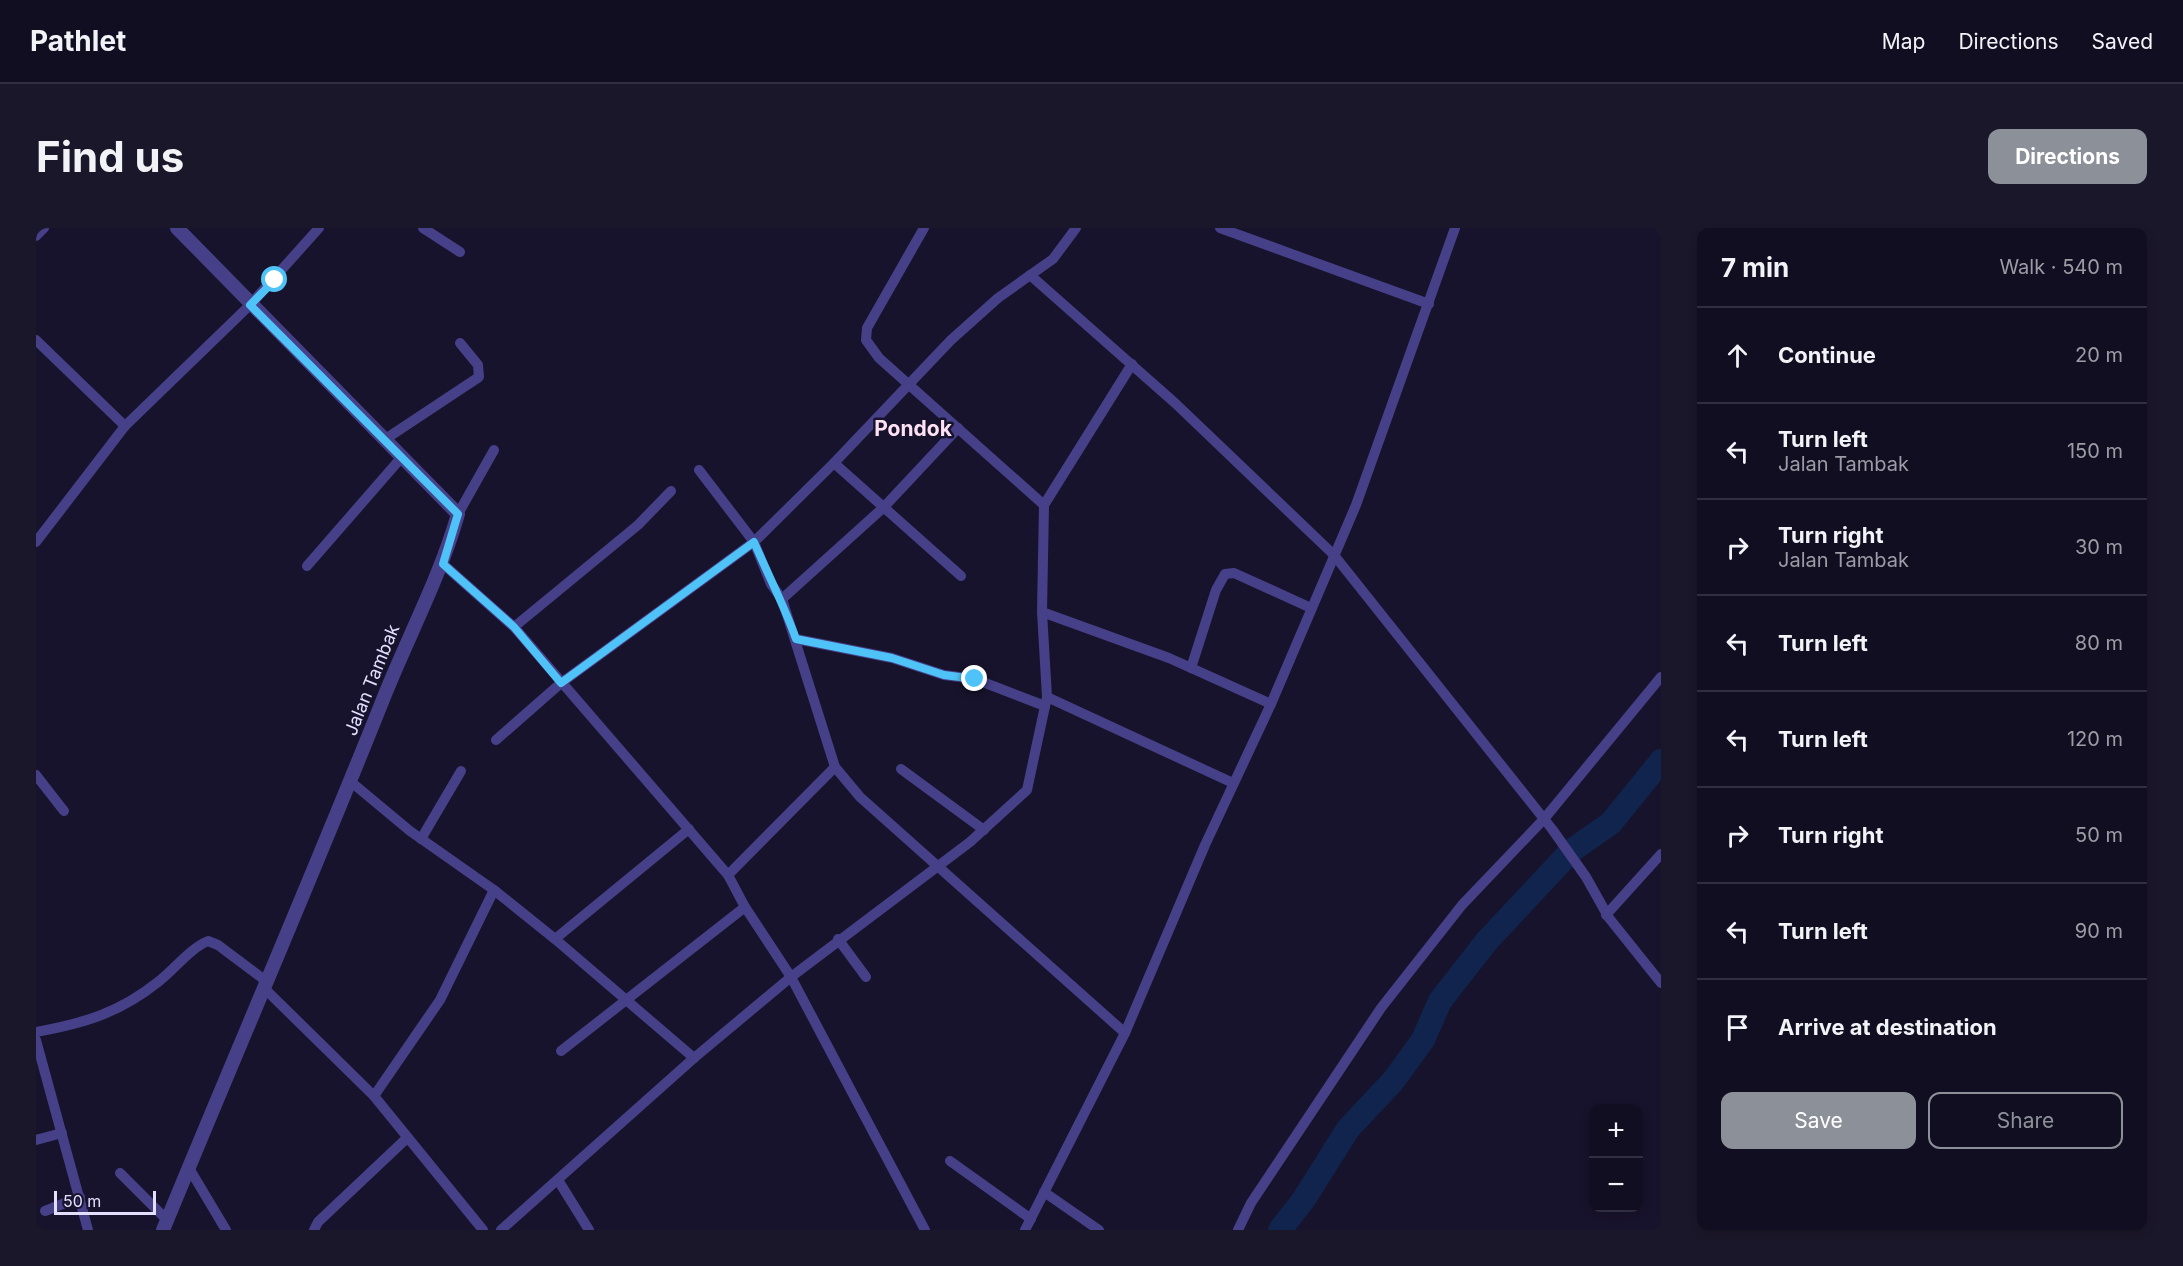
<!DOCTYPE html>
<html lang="en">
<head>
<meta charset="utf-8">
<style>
	body { margin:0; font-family:Inter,sans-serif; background:#1b172a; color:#f1f3f6 }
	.controls { position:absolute; right:18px; bottom:18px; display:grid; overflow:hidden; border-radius:12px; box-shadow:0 3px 9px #0003 }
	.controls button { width:54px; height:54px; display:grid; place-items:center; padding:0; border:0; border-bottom:2px solid #312e3f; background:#120e21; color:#f1f3f6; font:30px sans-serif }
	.scale { position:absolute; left:18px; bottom:15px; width:102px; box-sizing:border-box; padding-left:6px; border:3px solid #e4dffe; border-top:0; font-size:16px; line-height:21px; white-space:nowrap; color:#e4dffe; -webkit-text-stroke:4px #18132c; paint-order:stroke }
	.stop { position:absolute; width:18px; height:18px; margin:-14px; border:4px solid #4fc3f7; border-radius:50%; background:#fff }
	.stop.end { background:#4fc3f7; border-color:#fff; box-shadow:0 2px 6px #0008 }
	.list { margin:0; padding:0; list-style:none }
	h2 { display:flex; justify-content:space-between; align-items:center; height:78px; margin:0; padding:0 24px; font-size:26px }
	h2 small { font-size:20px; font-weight:400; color:#9c9ca5 }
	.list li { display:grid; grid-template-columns:39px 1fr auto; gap:18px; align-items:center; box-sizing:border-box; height:96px; padding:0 24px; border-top:2px solid #312e3f }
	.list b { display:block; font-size:22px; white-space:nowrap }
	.list p { margin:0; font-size:20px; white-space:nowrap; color:#9c9ca5 }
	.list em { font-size:20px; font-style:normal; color:#9c9ca5 }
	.actions { display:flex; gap:12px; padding:18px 24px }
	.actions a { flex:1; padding:14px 0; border:2px solid #8c9099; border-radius:12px; text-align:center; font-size:21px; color:#8c9099 }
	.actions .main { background:#8c9099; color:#fff }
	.icon { flex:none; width:33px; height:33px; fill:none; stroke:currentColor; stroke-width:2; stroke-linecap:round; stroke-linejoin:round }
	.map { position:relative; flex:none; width:1625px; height:1002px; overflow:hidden; border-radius:12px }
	header { display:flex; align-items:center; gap:36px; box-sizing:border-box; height:84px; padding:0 30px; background:#120e21; border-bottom:2px solid #312e3f }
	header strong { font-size:28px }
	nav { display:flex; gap:33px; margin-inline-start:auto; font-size:21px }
	.intro { display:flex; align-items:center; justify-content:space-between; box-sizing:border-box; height:144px; padding:0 36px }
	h1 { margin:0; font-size:42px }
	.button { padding:15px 27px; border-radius:12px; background:#8c9099; color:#fff; font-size:21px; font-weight:700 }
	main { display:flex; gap:36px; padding:0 36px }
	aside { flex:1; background:#120e21; border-radius:12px; box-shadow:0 3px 9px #0003 }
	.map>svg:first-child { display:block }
</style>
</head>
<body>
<header>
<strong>Pathlet</strong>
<nav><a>Map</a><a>Directions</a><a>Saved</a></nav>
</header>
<div class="intro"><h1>Find us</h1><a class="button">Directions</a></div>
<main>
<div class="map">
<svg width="1625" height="1002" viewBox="0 0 1625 1002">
	<rect width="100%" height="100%" fill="#18132c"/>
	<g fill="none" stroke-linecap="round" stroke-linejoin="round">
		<path stroke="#10244e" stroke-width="24" d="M1244 1002 1268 971 1312 901 1357 853 1387 812 1404 773 1450 714 1535 623 1575 595 1625 533"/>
		<g stroke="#464089" stroke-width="10">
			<path d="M387 0 424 24"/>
			<path d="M888 0 831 100 830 112 843 130 1008 277"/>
			<path d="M1184 0 1393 76"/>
			<path d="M0 8 8 0"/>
			<path d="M994 47 1139 175 1298 327 1516 601 1550 649 1573 690 1625 755"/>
			<path d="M0 112 89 198"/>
			<path d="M348 212 443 149 442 137 424 115"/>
			<path d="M798 235 925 348"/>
			<path d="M663 242 718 314 735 356 746 371 799 539 824 569 1089 805"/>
			<path d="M422 286 458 222"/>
			<path d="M0 314 89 198 214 77 283 0"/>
			<path d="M407 336 478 399 692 647 709 679 755 749 889 1002"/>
			<path d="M271 338 365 230"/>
			<path d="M746 371 848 279 922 200"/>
			<path d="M1006 384 1133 430 1235 476"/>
			<path d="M478 399 602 297 635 263"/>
			<path d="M760 411 856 430 908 447 939 451 1009 478"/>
			<path d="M1155 440 1180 362 1189 346 1198 345 1275 380"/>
			<path d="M1011 469 1197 555"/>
			<path d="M460 512 525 455 718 314 798 235 915 112 962 70 1017 31 1040 0"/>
			<path d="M865 541 948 602"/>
			<path d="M0 547 28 583"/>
			<path d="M314 553 374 603 458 662 519 711 658 830"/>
			<path d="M385 611 425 543"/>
			<path d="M692 647 799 539"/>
			<path d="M1570 687 1625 626"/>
			<path d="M519 711 653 601"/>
			<path d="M802 711 830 749"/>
			<path d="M229 761 338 868 447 1002"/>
			<path d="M0 804C49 795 83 785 122 754 139 741 153 721 172 713L182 717 230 753"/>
			<path d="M0 812 52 1002"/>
			<path d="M525 823 709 679"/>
			<path d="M338 868 404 772 458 662"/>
			<path d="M0 912 26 905"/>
			<path d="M914 933 995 991"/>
			<path d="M153 940 190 1002"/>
			<path d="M84 945 131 992"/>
			<path d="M522 952 553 1002"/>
			<path d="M1008 964 1063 1002"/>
			<path d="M9 983 44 969"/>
			<path d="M278 1002 282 994 371 910"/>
			<path d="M465 1002 658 830 755 749 934 614 991 562 1011 469 1006 384 1008 277 1096 136"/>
			<path d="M989 1002 1089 805 1169 617 1235 476 1320 277 1419 0"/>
			<path d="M1202 1002 1215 975 1345 780 1426 677 1508 591 1625 449"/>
		</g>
		<path stroke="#464089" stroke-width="14" d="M127 1002C199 827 274 654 344 479 369 414 403 353 422 286L141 0"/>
	</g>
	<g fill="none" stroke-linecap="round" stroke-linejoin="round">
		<path stroke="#4fc3f7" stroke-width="8" d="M239 52 214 77 422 286 407 336 478 399 525 455 718 314C732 347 748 377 760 411L856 430 908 447 939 451"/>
	</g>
	<g text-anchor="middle" stroke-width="5" stroke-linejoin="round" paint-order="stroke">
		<g font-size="18" fill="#e4dffe" stroke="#18132c">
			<text transform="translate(336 452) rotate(-68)" y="6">Jalan Tambak</text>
		</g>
		<g font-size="21" font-weight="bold" fill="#fee1f2" stroke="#18132c">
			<text x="877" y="208">Pondok</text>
		</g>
	</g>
</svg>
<div class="controls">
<button>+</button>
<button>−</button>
</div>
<div class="scale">50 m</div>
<div class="stop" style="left:239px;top:52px"></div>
<div class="stop end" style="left:939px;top:451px"></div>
</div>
<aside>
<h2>7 min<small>Walk · 540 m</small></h2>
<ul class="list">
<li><svg class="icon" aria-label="ahead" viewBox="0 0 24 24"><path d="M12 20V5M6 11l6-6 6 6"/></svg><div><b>Continue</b></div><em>20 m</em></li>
<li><svg class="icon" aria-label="left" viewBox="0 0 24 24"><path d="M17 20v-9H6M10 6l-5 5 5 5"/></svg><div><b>Turn left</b><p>Jalan Tambak</p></div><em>150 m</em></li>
<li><svg class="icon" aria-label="right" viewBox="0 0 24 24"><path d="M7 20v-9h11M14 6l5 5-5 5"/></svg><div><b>Turn right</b><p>Jalan Tambak</p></div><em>30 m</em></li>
<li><svg class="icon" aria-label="left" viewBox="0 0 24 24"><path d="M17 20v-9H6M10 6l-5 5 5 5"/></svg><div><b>Turn left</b></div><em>80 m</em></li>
<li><svg class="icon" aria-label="left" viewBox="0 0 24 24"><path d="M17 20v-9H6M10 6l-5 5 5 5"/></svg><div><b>Turn left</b></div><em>120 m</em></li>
<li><svg class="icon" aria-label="right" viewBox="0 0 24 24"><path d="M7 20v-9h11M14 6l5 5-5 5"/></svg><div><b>Turn right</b></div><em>50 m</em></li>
<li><svg class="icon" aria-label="left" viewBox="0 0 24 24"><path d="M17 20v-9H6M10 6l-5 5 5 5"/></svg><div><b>Turn left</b></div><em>90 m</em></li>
<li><svg class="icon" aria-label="arrive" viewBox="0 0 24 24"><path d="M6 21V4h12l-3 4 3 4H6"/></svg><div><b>Arrive at destination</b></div></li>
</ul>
<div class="actions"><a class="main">Save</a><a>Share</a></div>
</aside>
</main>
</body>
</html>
